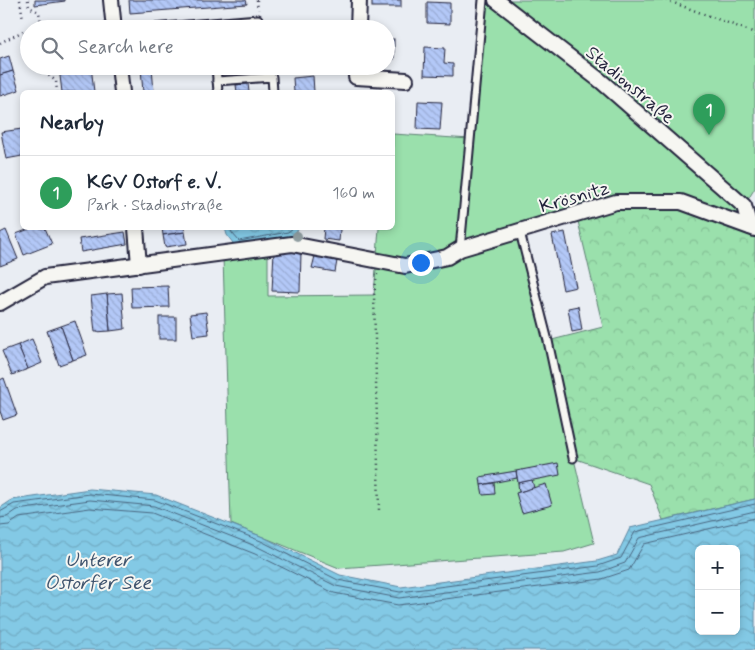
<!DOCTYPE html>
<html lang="en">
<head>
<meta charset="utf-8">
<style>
	body { margin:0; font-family:Mynerve,sans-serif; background:#f2f2f3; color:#1f2937 }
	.controls { position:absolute; right:15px; bottom:15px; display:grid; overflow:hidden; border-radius:8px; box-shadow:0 2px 8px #0003 }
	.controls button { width:45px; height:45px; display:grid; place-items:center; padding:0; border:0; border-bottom:1px solid #e0e1e3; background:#fff; color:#1f2937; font:25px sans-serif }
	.you { position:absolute; left:420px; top:262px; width:18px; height:18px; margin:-12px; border:4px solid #fff; border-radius:50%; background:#1a73e8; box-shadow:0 0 0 8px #1a73e833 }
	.badge { display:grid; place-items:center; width:32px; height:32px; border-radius:50%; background:#d93025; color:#fff; font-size:16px; font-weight:700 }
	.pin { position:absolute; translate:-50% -41px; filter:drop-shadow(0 1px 2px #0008) }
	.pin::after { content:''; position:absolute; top:26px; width:18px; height:15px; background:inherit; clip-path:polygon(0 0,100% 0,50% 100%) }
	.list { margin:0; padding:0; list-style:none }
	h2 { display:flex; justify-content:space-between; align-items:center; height:65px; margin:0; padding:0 20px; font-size:21px }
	h2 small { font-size:16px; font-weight:400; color:#747a83 }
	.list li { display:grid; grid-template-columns:32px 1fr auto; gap:15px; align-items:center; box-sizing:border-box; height:75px; padding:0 20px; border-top:1px solid #e0e1e3 }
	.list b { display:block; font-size:19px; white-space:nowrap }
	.list p { margin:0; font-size:16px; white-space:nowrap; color:#747a83 }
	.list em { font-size:16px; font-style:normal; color:#747a83 }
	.icon { flex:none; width:28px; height:28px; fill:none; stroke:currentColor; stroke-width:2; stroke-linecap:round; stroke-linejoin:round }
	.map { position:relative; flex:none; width:755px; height:650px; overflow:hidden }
	.search { position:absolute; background:#fff; box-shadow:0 2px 8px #0003; left:20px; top:20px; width:375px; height:55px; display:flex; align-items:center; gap:12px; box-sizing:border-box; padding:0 18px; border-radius:28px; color:#747a83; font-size:19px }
	.panel { position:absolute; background:#fff; box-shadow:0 2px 8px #0003; left:20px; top:90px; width:375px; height:140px; border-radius:8px }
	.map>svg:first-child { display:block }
</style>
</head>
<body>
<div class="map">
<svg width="755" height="650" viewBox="0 0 755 650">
	<defs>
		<pattern id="forest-crowns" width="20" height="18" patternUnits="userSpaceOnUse" patternTransform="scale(1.25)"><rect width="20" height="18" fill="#9ae0ac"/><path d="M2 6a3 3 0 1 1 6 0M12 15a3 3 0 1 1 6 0" fill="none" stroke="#84c095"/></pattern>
		<pattern id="water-waves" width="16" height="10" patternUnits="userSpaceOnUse" patternTransform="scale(1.25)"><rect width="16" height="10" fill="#83c9e5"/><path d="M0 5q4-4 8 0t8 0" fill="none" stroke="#71acc5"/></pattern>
		<pattern id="building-back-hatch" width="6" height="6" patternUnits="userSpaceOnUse" patternTransform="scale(1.25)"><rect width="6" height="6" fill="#b3c8f7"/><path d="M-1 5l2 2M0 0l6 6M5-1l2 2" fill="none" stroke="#9aacd5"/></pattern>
	</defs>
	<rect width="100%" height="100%" fill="#e9edf3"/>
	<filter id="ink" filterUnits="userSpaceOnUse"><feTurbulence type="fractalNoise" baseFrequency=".02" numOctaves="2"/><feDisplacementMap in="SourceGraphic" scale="10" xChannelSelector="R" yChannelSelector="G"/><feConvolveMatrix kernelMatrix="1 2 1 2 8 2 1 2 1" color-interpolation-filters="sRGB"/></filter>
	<g filter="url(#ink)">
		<path fill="#9ae0ac" stroke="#5e8174" d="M483 0H755V188L744 206 750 227 616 202 520 232 594 543 564 552 339 568 231 524 223 257 268 255V296L374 295 379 228H392L393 134 470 139Z"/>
		<path fill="url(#forest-crowns)" stroke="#5e8174" d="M681 202 755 233V499L663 520 649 484 573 458 548 341 603 327 576 213Z"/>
		<g fill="url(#water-waves)" stroke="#5c86a1" fill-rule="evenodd">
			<path d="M225 228H300L291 236 236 247 227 235Z"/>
			<path d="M90 489 156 495 263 537 340 575 401 587 597 561 617 555 630 528 755 499V650H0V508L12 500ZM699 549H736V631H699Z"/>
		</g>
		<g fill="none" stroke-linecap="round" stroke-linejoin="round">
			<g stroke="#49657f" stroke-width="1">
				<path d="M231 228 232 233 239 241 288 232 293 228"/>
				<path d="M0 512 14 504 90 494 155 500 261 541 338 580 400 592 598 566 621 558 635 532 755 504"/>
				<path d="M0 518 7 517 17 510 90 500 154 506 258 547 336 586 399 598 600 572 625 563 639 538 755 511"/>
				<path d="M0 526 9 525 19 518 90 508 152 513 255 554 334 593 398 605 602 579 629 570 644 544 755 518"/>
			</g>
		</g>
		<g fill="url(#building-back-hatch)" stroke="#22223b">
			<path d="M35 0H65V1L35 5Z"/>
			<path d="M129 0H246L247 4 130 13Z"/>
			<rect x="372" y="0" width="29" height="7"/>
			<path d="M427 2 450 3V24L427 23Z"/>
			<path d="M294 25V29H250Z"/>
			<rect x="386" y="39" width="8" height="20"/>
			<path d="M425 47 445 48 444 63 453 64V76L424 75Z"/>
			<path d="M9 56 13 71 0 75V59Z"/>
			<path d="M91 66 94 92H62L59 68Z"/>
			<path d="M152 68 154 92H143L141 69Z"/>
			<path d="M13 71 19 90 0 96V75Z"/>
			<path d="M313 76 314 92H294L293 78Z"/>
			<path d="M248 84 249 92H237L236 85Z"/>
			<path d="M418 101 442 102 440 130 417 129Z"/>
			<path d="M22 129V156L6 159 1 132Z"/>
			<path d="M32 228H45L52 244 24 255 16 234Z"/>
			<path d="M162 228H184L185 232 163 235Z"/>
			<path d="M324 228 340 229 339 241 323 239Z"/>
			<path d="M6 230 18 259 0 266V233Z"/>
			<path d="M125 232 127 244 81 252 79 239Z"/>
			<path d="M185 232 187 244 165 247 163 235Z"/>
			<path d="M565 232 576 287 563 290 552 235Z"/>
			<path d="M274 251 301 252 300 292 272 291Z"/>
			<path d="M315 256 337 261 335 272 312 268Z"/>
			<path d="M168 286 169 307 132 308 131 287Z"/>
			<path d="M122 293 125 329 110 331 107 294Z"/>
			<path d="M107 294 110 331 95 332 91 296Z"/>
			<path d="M578 306 582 330 572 332 568 308Z"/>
			<path d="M206 312 209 334 193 336 190 314Z"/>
			<rect x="159" y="317" width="17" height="22"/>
			<path d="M75 321 87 355 73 360 61 326Z"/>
			<path d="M61 326 73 360 59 365 47 331Z"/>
			<path d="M32 339 42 363 28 369 18 345Z"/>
			<path d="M18 345 28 369 12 375 2 351Z"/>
			<path d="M4 378 17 415 3 420 0 411V380Z"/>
			<path d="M558 463 560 475 518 483 516 471Z"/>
			<path d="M516 471 517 478 481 485 480 477Z"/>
			<path d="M532 480 534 488 519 492 518 483Z"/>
			<path d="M494 483 495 494 483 495 481 485Z"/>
			<path d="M546 484 552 505 522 513 516 493Z"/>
		</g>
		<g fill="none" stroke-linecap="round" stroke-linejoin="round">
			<g stroke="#22223b" stroke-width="11">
				<g id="service">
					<path d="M141 29 258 19"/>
					<path d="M216 66 218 92"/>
					<path d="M217 81 272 77 273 92"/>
					<path d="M520 232 548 341 573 458"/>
					<path d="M460 249 483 0"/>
				</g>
			</g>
			<g stroke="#22223b" stroke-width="18">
				<g id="minor">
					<path d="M111 0 114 29"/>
					<path d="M496 0 602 82 744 206 750 227"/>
					<path d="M358 29 359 0"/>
					<path d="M119 66 122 92"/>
					<path d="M357 66 356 77 406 80"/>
					<path d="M136 228 139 265"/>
					<path d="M0 303 45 277 292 244 405 266 447 257 460 249 616 202H681L755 229"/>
				</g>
			</g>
			<g stroke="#22223b" stroke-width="2.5" stroke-dasharray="1 4" stroke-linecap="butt">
				<path d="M20 0 23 19"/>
				<path d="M28 0 29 7 39 12 42 29"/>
				<path d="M257 0 258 10"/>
				<path d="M666 0 755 33"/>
				<path d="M0 43 25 30"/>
				<path d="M47 66 48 75 56 81 57 92"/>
				<path d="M377 274 374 295 379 511"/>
			</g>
			<use href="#service" stroke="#f6f6f2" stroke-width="7"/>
			<use href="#minor" stroke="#f6f6f2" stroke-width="14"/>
		</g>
		<circle fill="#8f9da0" cx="297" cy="236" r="5"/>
	</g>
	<g text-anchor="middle" stroke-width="4" stroke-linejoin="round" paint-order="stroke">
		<g font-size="19" fill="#22223b" stroke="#f6f6f2">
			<text transform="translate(631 84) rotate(40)" y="7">Stadionstraße</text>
			<text transform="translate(574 196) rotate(-16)" y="7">Krösnitz</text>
		</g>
		<g font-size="20" font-style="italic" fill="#3f546e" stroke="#f6f6f2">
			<text x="98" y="566">Unterer<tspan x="98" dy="23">Ostorfer See</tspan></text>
		</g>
	</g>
</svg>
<div class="controls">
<button>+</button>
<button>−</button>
</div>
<div class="you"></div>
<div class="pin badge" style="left:709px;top:135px;background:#2e9e5b">1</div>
<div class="search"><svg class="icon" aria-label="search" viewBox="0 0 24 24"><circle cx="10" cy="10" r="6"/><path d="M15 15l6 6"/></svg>Search here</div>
<section class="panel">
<h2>Nearby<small></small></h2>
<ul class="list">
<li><span class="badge" style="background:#2e9e5b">1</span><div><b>KGV Ostorf e. V.</b><p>Park · Stadionstraße</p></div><em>160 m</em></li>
</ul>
</section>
</div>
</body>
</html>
